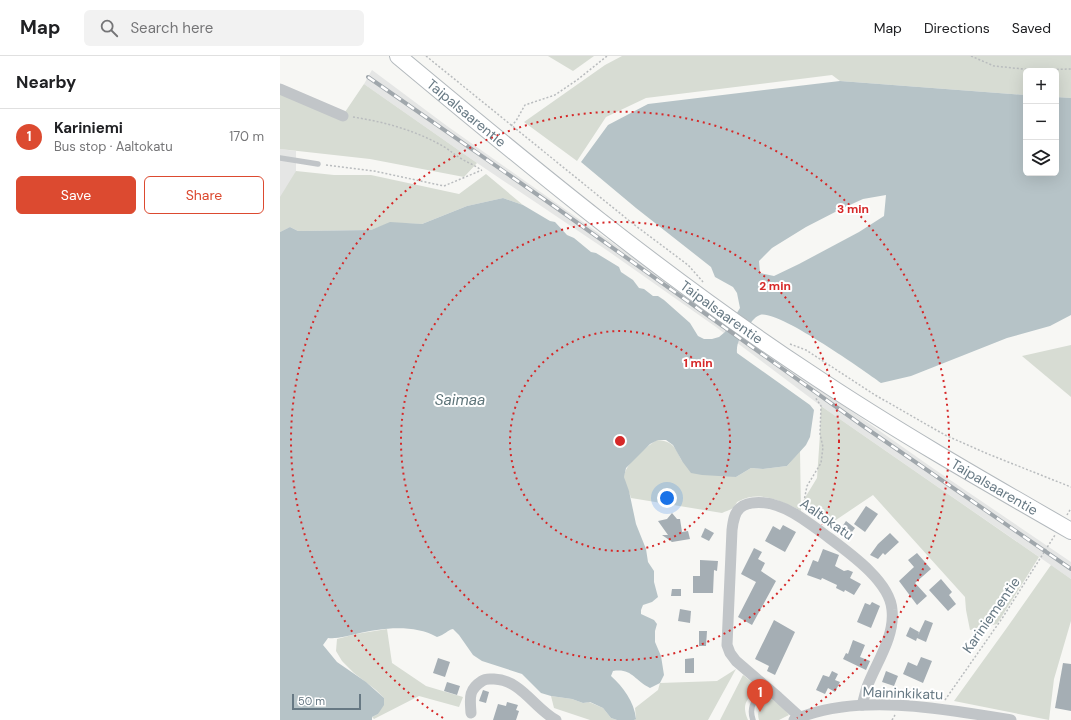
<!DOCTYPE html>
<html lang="en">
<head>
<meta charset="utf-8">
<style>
	body { margin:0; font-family:"DM Sans",sans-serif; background:#f2f2f2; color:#202124 }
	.controls { position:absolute; right:12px; top:12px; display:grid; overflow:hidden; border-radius:6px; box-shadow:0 4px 16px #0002 }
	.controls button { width:36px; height:36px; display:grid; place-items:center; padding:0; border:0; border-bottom:1px solid #e0e0e0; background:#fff; color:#202124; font:20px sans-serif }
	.scale { position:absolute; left:12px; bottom:10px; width:69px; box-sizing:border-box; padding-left:4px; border:2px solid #677984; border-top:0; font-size:11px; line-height:14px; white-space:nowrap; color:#677984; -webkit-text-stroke:3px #fff; paint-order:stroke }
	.you { position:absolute; left:387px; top:442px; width:14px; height:14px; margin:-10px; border:3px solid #fff; border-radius:50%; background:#1a73e8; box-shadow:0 0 0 6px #1a73e833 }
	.badge { display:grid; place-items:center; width:26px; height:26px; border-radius:50%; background:#dc4a30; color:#fff; font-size:13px; font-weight:700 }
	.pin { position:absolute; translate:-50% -33px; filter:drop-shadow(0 1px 2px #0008) }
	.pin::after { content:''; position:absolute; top:21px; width:14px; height:12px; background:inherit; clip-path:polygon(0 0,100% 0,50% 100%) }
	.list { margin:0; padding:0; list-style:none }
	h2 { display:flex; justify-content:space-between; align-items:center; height:52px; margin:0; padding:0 16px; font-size:17px }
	h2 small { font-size:13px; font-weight:400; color:#757577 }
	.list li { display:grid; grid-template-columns:26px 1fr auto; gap:12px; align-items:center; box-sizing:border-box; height:56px; padding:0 16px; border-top:1px solid #e0e0e0 }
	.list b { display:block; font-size:15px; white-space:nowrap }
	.list p { margin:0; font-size:13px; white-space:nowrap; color:#757577 }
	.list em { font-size:13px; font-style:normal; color:#757577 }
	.actions { display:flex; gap:8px; padding:12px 16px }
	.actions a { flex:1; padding:9px 0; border:1px solid #dc4a30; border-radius:6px; text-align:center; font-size:14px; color:#dc4a30 }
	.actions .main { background:#dc4a30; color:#fff }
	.icon { flex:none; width:22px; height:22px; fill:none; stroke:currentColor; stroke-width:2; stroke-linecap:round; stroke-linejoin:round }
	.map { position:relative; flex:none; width:791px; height:664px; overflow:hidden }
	header { display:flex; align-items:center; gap:24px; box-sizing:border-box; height:56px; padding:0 20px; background:#fff; border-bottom:1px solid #e0e0e0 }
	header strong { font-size:19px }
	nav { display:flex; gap:22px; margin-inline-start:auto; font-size:14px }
	.search { width:280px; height:36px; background:#f2f2f2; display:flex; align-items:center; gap:10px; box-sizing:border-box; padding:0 14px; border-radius:6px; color:#757577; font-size:15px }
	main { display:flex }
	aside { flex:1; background:#fff }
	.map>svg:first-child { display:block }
</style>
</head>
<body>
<header>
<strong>Map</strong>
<div class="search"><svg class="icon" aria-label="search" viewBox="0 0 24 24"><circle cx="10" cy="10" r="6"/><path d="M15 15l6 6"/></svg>Search here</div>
<nav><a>Map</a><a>Directions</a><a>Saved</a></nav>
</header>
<main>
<aside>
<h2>Nearby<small></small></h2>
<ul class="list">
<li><span class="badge">1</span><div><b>Kariniemi</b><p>Bus stop · Aaltokatu</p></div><em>170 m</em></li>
</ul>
<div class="actions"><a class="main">Save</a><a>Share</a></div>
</aside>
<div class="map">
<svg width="791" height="664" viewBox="0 0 791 664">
	<rect width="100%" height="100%" fill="#f7f7f4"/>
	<g fill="#e5e6e5">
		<path d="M92 14 167 70 463 279 654 413 791 506V523L541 350 436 271 328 195 197 107 84 28Z"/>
		<path d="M0 93 16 95V115L10 171 0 176Z"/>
	</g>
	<g fill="#d7dcd3">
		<path d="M268 0H314L293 15Z"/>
		<path d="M342 0H791V42L776 41V15H746V39L560 25 552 19 366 42 326 61 297 105 244 66 325 9Z"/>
		<path d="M84 28 197 107 184 121 90 103 0 93V33L63 59Z"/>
		<path d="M16 115 54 119H91L179 138 206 118 243 149 223 142 187 150 142 168 110 167 91 174 18 175 10 171 0 176V141Z"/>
		<path d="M791 289V341L742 300Z"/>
		<path d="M541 350 759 501 717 568 690 574 686 554 685 541 593 439 550 468 523 445 537 422 540 378Z"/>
		<path d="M377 384C394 385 395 392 402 405L456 421 471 412 483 413 507 410 520 395 521 455C503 446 480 434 459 445 456 446 456 449 454 451 451 454 446 455 442 457L351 442C349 435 344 427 344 421 345 407 367 390 377 384Z"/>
		<path d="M771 509 791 523V565L774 623 769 664 674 645 726 573Z"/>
		<path d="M107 573 112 607 146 630 183 641 179 651 139 640 94 663 92 661 98 658 104 642 96 634 74 617 62 605 56 595 57 583 76 578Z"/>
		<path d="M456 613 428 664H354L356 662 355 652 378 634 380 627 437 625Z"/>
		<path d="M463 619 481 633C467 642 461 647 468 664H440Z"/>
		<path d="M271 640 292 643 303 647 309 646 323 652 331 662 337 664H310L274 652Z"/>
		<path d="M491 643 501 649 509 659 499 664H479C476 654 481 646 491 643Z"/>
	</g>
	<path fill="#b6c3c7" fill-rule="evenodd" d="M560 25 746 39V117H776V41L791 42V259L770 270 727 282 631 320 601 327C583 314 497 253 480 259 474 261 470 268 467 272 461 279 456 287 457 297L530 349 534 354 530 381 526 389 507 410 483 413 471 412 456 421 422 419 411 417 402 405 393 389 386 384H378L370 388 346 412 344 421 349 435 356 468 366 493 368 506 374 515V526L378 541 372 546 363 549 361 554V558L374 564 377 568 375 575V586L381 600 384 619 380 627 370 632C354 624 352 612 333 615L331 620C343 631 354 645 356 663L354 664H337L331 662 323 652 310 646 303 647 292 643 271 640 261 637 242 618 202 605 193 599 179 579 173 573C167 574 165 579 157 581 133 568 102 572 76 578 66 580 58 583 48 582L43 589 57 606 86 626 104 642V649L98 658 92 661V664H0V176L10 171 18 175 91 174 110 166 142 168 187 150 223 142 243 149 270 165 275 166 287 179 294 182 311 196 316 197 339 211 341 216 353 224 359 232 364 233 373 240H378L384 244 410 267 418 280 424 283H432L439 281 445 276 460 252 457 237 453 231 435 221 431 211 356 152 301 106 328 69 368 48ZM606 139 604 160 579 176 519 208 494 220 480 217 479 205 492 192 526 171 561 153 583 143Z"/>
	<g fill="#a5aeb4">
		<path d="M586 450 598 458 585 476 574 468Z"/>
		<path d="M392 457 397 463H400L402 476 408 475 410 483 392 486 382 479H388L378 465 387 463Z"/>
		<path d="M566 465 575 472 569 480 560 474Z"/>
		<path d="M503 469 516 476 505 496 485 485 493 470 500 474Z"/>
		<path d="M425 472 434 477 429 485 421 481Z"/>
		<path d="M610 477 619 486 605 499 603 497 598 503 590 499 598 488Z"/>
		<path d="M474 492 482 496 478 503 485 507 481 515 496 525 472 569 458 561 476 526 461 518Z"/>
		<path d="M543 493 559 499 555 510 564 515 568 514 573 516 570 522 581 528 574 539 565 534 564 536 556 532 557 529 542 522 541 524 527 519 533 504 538 506Z"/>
		<path d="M637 497 651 513 635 527 647 540 637 549 619 525 634 511 628 504Z"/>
		<path d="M420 504 438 505 437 515 434 514 433 537H413V520H420Z"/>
		<path d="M661 523 672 536 669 539 676 548 668 555 649 534Z"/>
		<path d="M392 533H401V540H391Z"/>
		<path d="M592 546 600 550 591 572 577 566 585 547 590 549Z"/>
		<path d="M400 553 411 555 410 567 398 565Z"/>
		<path d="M494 564 515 576 495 619 487 615 489 610 475 603Z"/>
		<path d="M645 564 653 567 646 586 637 582 636 585 626 580 630 571 639 576 638 579Z"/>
		<path d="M419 575H427L426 590H419Z"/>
		<path d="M573 584 585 589 580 601 590 605 586 614 563 603 566 597 568 598Z"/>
		<path d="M641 601 652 605 643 627 623 618 628 606 637 610Z"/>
		<path d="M158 602 170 606 165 621 153 617Z"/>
		<path d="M414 602V617H405V603Z"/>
		<path d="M783 607 791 608V655L775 652Z"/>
		<path d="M552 615 558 618 555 624 560 626 555 636 548 632 545 638 536 634 543 619 549 621Z"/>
		<path d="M606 615 618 620 614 630 602 626Z"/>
		<path d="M167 626 180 630 177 639 164 635Z"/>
		<path d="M203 634 209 636 206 647 199 645Z"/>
		<path d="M227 646 238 649 236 654 239 655 236 664H213L218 648 226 650Z"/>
	</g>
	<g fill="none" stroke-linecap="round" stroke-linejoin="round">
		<g stroke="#b3b9bd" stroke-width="18">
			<g id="secondary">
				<path id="s1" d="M118 0C251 111 384 221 528 316 613 373 702 424 791 475"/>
			</g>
		</g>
		<g stroke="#b9bcbe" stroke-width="1.5" stroke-dasharray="2 2" stroke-linecap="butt">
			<path d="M146 0 352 167 408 209 423 226"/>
			<path d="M691 0 714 10 753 14 791 13"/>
			<path d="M73 61C105 66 138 75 166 92 172 96 176 100 182 103 188 107 195 109 201 114"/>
			<path d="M231 70 236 65 245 49 275 39 297 24 327 0"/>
			<path d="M46 109 94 115 164 130 202 114"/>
			<path d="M510 288 526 294 595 339 665 379 708 398 791 431"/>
			<path d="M523 450 527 430 541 407 543 391 540 378 541 350 535 341"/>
			<path d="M787 459 791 452"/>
			<path d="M665 644 723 561 775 479"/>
			<path d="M612 664 615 659"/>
		</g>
		<g stroke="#c1c5c8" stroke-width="5.5">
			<path d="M0 102 38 108"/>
			<path d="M473 664C468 650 477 634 493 638"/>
		</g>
		<g stroke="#c1c5c8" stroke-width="11">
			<path d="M0 33 63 60"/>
			<path d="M191 657C190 642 188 634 202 625 206 622 209 623 214 623 241 624 254 652 276 664"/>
			<path d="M520 661 498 641 456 605 450 597 447 589 452 474C453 466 454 457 460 452 469 444 488 446 498 450 514 455 527 466 540 475 562 492 610 523 612 554 615 581 596 607 587 631 585 637 584 643 582 649"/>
			<path d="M514 664C575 636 667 653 731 664"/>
		</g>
		<use href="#secondary" stroke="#fff" stroke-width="16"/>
		<g stroke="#a0a7ac" stroke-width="4">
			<path id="rail" d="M88 21 278 153 583 370 791 513"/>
		</g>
		<use href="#rail" stroke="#fff" stroke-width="2.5" stroke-dasharray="8" stroke-linecap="butt"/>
	</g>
	<g fill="none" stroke="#d62828" stroke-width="2" stroke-dasharray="2 4">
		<circle cx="340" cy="385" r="110"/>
		<circle cx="340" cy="385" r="219"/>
		<path d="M163 662A329 329 0 1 1 517 662"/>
	</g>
	<g text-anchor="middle" stroke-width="4" stroke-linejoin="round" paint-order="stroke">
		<g font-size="14" fill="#677984" stroke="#fff">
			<text dy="5" stroke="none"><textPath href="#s1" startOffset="89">Taipalsaarentie</textPath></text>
			<text dy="5" stroke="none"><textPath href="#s1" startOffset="413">Taipalsaarentie</textPath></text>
			<text dy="5" stroke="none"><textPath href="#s1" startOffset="737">Taipalsaarentie</textPath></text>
			<text transform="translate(547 463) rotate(35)" y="5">Aaltokatu</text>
			<text transform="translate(711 559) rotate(-55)" y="5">Kariniementie</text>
			<text transform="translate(623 637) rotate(2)" y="5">Maininkikatu</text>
		</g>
		<g font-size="15" font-style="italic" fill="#5e7479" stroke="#fff">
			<text x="180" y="349">Saimaa</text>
		</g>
	</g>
	<circle cx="340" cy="385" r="6" fill="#d62828" stroke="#fff" stroke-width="2"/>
	<g font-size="12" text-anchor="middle" font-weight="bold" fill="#d62828" stroke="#fff" stroke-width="4" stroke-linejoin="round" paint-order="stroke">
		<text x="573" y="157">3 min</text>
		<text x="495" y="234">2 min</text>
		<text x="418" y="311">1 min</text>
	</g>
</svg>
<div class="controls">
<button>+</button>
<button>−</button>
<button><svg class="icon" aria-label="layers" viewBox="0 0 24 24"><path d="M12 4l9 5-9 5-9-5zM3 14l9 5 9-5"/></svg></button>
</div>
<div class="scale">50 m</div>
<div class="you"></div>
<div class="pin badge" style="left:480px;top:656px">1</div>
</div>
</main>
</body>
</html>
